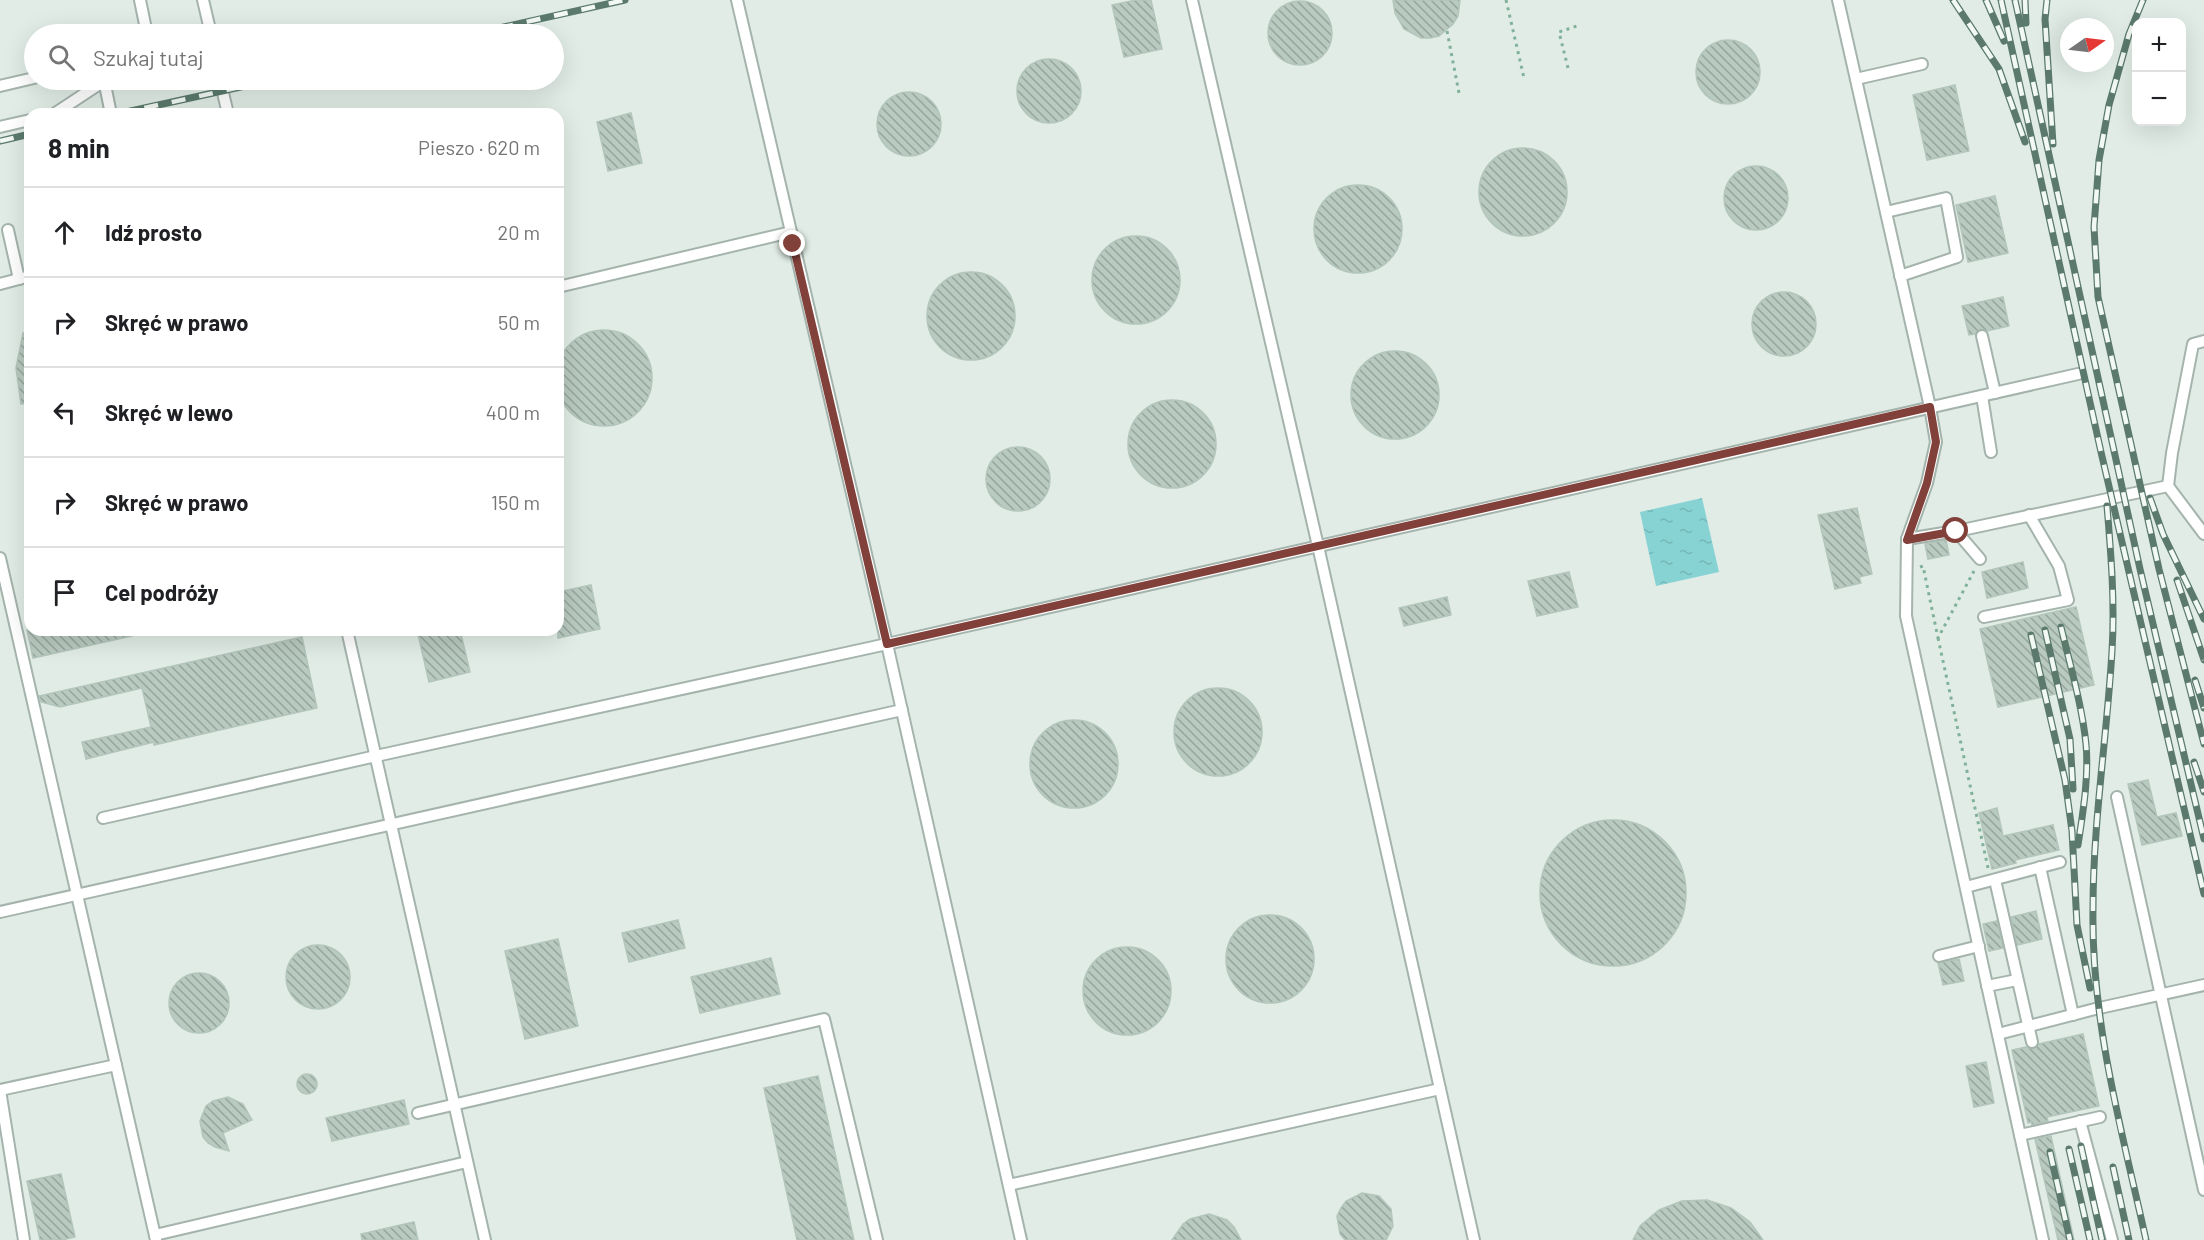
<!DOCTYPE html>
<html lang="pl">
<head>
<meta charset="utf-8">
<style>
	body { margin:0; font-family:Barlow,sans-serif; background:#f2f2f2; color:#202124 }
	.controls { position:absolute; right:18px; top:18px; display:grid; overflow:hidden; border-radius:12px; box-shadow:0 6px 24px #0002 }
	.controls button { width:54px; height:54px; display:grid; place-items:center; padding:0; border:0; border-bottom:2px solid #e0e0e0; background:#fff; color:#202124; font:30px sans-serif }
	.compass { position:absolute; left:2060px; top:18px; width:54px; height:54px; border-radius:50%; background:#fff; box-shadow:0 6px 24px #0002; rotate:76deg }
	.stop { position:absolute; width:18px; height:18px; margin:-14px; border:4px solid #81403a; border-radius:50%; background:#fff }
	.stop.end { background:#81403a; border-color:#fff; box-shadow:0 2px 6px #0008 }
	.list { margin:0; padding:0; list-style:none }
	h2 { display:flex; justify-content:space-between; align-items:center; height:78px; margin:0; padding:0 24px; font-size:26px }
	h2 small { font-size:20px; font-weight:400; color:#757577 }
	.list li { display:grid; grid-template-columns:39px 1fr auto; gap:18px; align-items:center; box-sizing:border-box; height:90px; padding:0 24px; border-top:2px solid #e0e0e0 }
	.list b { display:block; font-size:22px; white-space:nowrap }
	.list em { font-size:20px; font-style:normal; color:#757577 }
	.icon { flex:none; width:33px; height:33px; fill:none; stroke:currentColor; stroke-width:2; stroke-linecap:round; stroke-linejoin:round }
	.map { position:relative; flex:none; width:2204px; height:1240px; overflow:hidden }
	.search { position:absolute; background:#fff; box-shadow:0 6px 24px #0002; left:24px; top:24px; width:540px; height:66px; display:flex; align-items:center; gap:15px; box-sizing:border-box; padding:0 21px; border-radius:33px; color:#757577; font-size:22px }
	.panel { position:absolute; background:#fff; box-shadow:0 6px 24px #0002; left:24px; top:108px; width:540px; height:528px; border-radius:18px }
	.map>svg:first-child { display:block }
</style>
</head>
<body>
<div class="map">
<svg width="2204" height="1240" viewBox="0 0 2204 1240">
	<defs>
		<pattern id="water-ripples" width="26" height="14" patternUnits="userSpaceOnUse" patternTransform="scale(1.5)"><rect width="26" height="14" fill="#87d3d4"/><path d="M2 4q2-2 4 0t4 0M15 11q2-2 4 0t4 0" fill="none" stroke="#74b6b6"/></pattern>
		<pattern id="building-back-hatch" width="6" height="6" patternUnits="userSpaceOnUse" patternTransform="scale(1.5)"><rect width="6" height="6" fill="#b9cac1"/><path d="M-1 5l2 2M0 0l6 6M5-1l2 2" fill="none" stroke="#96a59d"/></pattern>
	</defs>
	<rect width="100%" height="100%" fill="#e1ece6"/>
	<path fill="url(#water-ripples)" d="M1702 498 1719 572 1656 586 1640 512Z"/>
	<g fill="url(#building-back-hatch)" stroke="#b3c6bc" stroke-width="1.5">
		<path d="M1136 0H1151L1162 49 1124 57 1112 5Z"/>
		<path d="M1393 0H1460L1458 16 1453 24 1439 36 1430 38H1421L1404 29 1395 13Z"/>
		<circle cx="1300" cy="33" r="32"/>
		<circle cx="1728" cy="72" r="32"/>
		<circle cx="1049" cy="91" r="32"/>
		<path d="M1955 85 1969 151 1927 160 1913 95Z"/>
		<circle cx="909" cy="124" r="32"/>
		<path d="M631 113 642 163 608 171 597 122Z"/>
		<circle cx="1523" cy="192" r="44"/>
		<circle cx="1756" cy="198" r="32"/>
		<circle cx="1358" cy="229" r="44"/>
		<path d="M1995 196 2008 253 1968 262 1956 205Z"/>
		<circle cx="1136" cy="280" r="44"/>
		<circle cx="971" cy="316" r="44"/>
		<circle cx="1784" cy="324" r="32"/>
		<path d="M2003 297 2009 326 1987 331 1980 329 1975 334 1969 335 1962 306Z"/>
		<circle cx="604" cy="378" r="48"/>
		<path d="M23 333H30V403L21 404 16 368Z"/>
		<circle cx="1395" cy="395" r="44"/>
		<circle cx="1172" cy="444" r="44"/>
		<circle cx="1018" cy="479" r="32"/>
		<path d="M1857 508 1872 574 1859 577 1861 583 1835 589 1818 515Z"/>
		<path d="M1946 540 1949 555 1928 559 1925 544Z"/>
		<path d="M2023 562 2028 588 1987 598 1982 572Z"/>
		<path d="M1569 572 1578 607 1537 616 1528 581Z"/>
		<path d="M591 585 600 629 558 638V592Z"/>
		<path d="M1447 597 1451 615 1404 626 1399 608Z"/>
		<path d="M2076 607 2094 685 1998 707 1980 629Z"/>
		<path d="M27 630H132V636L33 658Z"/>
		<path d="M417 630H460L470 672 429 682Z"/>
		<path d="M302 637 317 708 154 745V742L86 759 82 742 151 727 142 688 60 707 41 702 39 696Z"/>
		<circle cx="1218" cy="732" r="44"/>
		<circle cx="1074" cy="764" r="44"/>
		<path d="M2148 780 2157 817 2176 813 2182 836 2142 845 2128 784Z"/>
		<path d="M1997 808 2003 836 2053 825 2059 850 2015 860 2016 863 1992 869 1979 813Z"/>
		<circle cx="1613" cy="893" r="73"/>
		<path d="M2036 911 2042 939 2017 945 2011 917Z"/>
		<circle cx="1270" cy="959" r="44"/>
		<path d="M678 920 685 948 629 962 622 933Z"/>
		<path d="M1997 921 2003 948 1989 951 1983 924Z"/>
		<path d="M558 939 578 1026 525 1039 505 951Z"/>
		<circle cx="318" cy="977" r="32"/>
		<circle cx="1127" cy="991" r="44"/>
		<path d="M771 958 780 994 700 1013 691 977Z"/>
		<path d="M1959 959 1964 981 1943 985 1938 963Z"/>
		<circle cx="199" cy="1003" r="30"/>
		<path d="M2083 1034 2099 1106 2047 1117 2048 1121 2032 1125 2031 1122 2028 1123 2012 1050 2026 1047 2033 1049 2039 1044Z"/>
		<path d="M1986 1062 1994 1103 1974 1107 1966 1066Z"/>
		<circle cx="307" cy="1084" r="10"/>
		<path d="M818 1076 854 1240H797L764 1088Z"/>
		<path d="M228 1097 243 1104 252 1120 223 1133 229 1151 215 1147 208 1143 203 1137 200 1121 206 1106 213 1101Z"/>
		<path d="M404 1100 409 1124 332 1141 326 1118Z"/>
		<path d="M2051 1136 2074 1240H2058L2035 1139Z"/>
		<path d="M61 1174 75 1237 62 1240H40L27 1181Z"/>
		<path d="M1362 1193 1379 1196 1391 1209 1393 1226 1386 1240H1345L1340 1234 1337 1216 1341 1208 1346 1201Z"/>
		<path d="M1707 1200 1731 1208 1750 1222 1763 1240H1633L1640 1226 1659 1210 1682 1201Z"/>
		<path d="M1209 1214 1227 1220 1234 1227 1241 1240H1172L1183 1224 1190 1219Z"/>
		<path d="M414 1222 418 1240H362L361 1234Z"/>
	</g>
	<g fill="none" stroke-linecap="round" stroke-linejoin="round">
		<g stroke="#a4b4ac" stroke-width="14">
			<g id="service">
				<path d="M140 0 147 34"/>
				<path d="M203 0 211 34"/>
				<path d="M737 0 887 644 1021 1240"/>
				<path d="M1192 0 1318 546 1474 1240"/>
				<path d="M1838 0 1930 407 1936 442 1927 483 1907 539 1906 616 2043 1240"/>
				<path d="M1856 79 1922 64"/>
				<path d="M104 80 111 114"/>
				<path d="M220 80 228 114"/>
				<path d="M0 86 34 78"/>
				<path d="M54 114 104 81"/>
				<path d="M0 127 30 120"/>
				<path d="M1886 212 1946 198 1957 257 1900 276"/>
				<path d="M8 230 19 279 30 276"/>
				<path d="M0 284 19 279"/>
				<path d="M558 287 791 232"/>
				<path d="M1982 336 1995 393"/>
				<path d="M1982 396 1991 452"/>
				<path d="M2168 486 2172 453 2193 344 2204 341"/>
				<path d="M1956 531 1980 559"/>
				<path d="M1907 539 1962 530 2168 486 2204 534"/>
				<path d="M0 558 156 1240"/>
				<path d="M1984 617 2068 600 2059 566 2029 515"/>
				<path d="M347 630 485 1240"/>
				<path d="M2117 797 2204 1190"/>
				<path d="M103 818 376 756 887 644 2078 374"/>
				<path d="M2040 867 2073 1015"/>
				<path d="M1995 880 2032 1042"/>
				<path d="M1966 887 2060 862"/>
				<path d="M0 912 902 710"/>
				<path d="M1939 956 1979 946"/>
				<path d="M1987 986 2017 980"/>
				<path d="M1998 1034 2095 1009 2204 985"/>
				<path d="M418 1113 824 1019 877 1240"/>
				<path d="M2080 1121 2112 1240"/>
				<path d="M2020 1135 2100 1117"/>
				<path d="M1009 1185 1440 1089"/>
				<path d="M155 1235 467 1162"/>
				<path d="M24 1240 0 1090 116 1065"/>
			</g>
		</g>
		<g stroke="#80b19b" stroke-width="3" stroke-dasharray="3 4.5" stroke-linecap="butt">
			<path d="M1506 0 1524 78"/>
			<path d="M1447 31 1459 93"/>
			<path d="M1568 68 1559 32 1577 26"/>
			<path d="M1920 567 1923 566 1938 638 1974 571"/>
			<path d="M1938 638 1988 868"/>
		</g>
		<use href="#service" stroke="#fff" stroke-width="10"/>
		<g stroke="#5b7a6d" stroke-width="7">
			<g id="rail">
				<path d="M1953 0 1999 69 2025 142"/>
				<path d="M1986 0 2004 41"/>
				<path d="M2001 0 2101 452 2204 894"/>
				<path d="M2015 0 2140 569 2204 839"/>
				<path d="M2025 0 2026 23"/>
				<path d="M2047 0 2045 19 2053 144"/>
				<path d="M2143 0 2129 34 2109 105 2099 160 2094 227 2098 297 2159 569 2204 744"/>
				<path d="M472 34 625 0"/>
				<path d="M117 114 273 80"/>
				<path d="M0 141 30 134"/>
				<path d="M2150 498 2163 534 2204 619"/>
				<path d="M2107 506C2111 554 2115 602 2112 651 2107 737 2093 822 2093 909 2091 1022 2122 1131 2146 1240"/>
				<path d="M2177 580 2204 660"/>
				<path d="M2061 627C2070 665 2082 705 2086 744 2089 777 2083 812 2078 845"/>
				<path d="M2045 630 2070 739 2073 789"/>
				<path d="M2031 635 2065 780 2072 831 2077 925 2090 988"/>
				<path d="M2195 680 2204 708"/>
				<path d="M2194 762 2204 792"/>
				<path d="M2081 1146 2102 1240"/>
				<path d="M2069 1149 2090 1240"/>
				<path d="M2050 1152 2070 1240"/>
				<path d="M2113 1167 2129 1240"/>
			</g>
		</g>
		<use href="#rail" stroke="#f2f9f4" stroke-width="4.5" stroke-dasharray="14" stroke-linecap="butt"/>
	</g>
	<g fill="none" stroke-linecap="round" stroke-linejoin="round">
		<path stroke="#81403a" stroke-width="8" d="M793 244 887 644 1930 407 1936 442 1927 483 1907 540 1956 531"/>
	</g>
</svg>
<div class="controls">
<button>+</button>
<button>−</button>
</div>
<svg class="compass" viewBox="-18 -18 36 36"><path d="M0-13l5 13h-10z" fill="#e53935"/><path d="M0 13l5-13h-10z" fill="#757577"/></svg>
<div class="stop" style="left:1956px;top:531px"></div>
<div class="stop end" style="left:793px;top:244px"></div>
<div class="search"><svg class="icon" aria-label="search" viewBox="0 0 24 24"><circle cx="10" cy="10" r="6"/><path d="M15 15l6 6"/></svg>Szukaj tutaj</div>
<section class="panel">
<h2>8 min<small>Pieszo · 620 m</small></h2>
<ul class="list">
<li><svg class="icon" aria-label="ahead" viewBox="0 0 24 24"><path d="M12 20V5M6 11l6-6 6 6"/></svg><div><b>Idź prosto</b></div><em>20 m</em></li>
<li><svg class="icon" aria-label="right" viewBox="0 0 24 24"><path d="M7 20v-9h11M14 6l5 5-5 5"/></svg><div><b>Skręć w prawo</b></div><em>50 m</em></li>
<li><svg class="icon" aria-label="left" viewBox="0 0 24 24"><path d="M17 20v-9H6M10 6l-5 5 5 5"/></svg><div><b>Skręć w lewo</b></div><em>400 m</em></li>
<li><svg class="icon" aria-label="right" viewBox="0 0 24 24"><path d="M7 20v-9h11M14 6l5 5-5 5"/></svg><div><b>Skręć w prawo</b></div><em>150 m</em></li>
<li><svg class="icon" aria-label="arrive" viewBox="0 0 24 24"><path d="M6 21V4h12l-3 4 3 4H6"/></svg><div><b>Cel podróży</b></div></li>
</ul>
</section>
</div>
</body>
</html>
